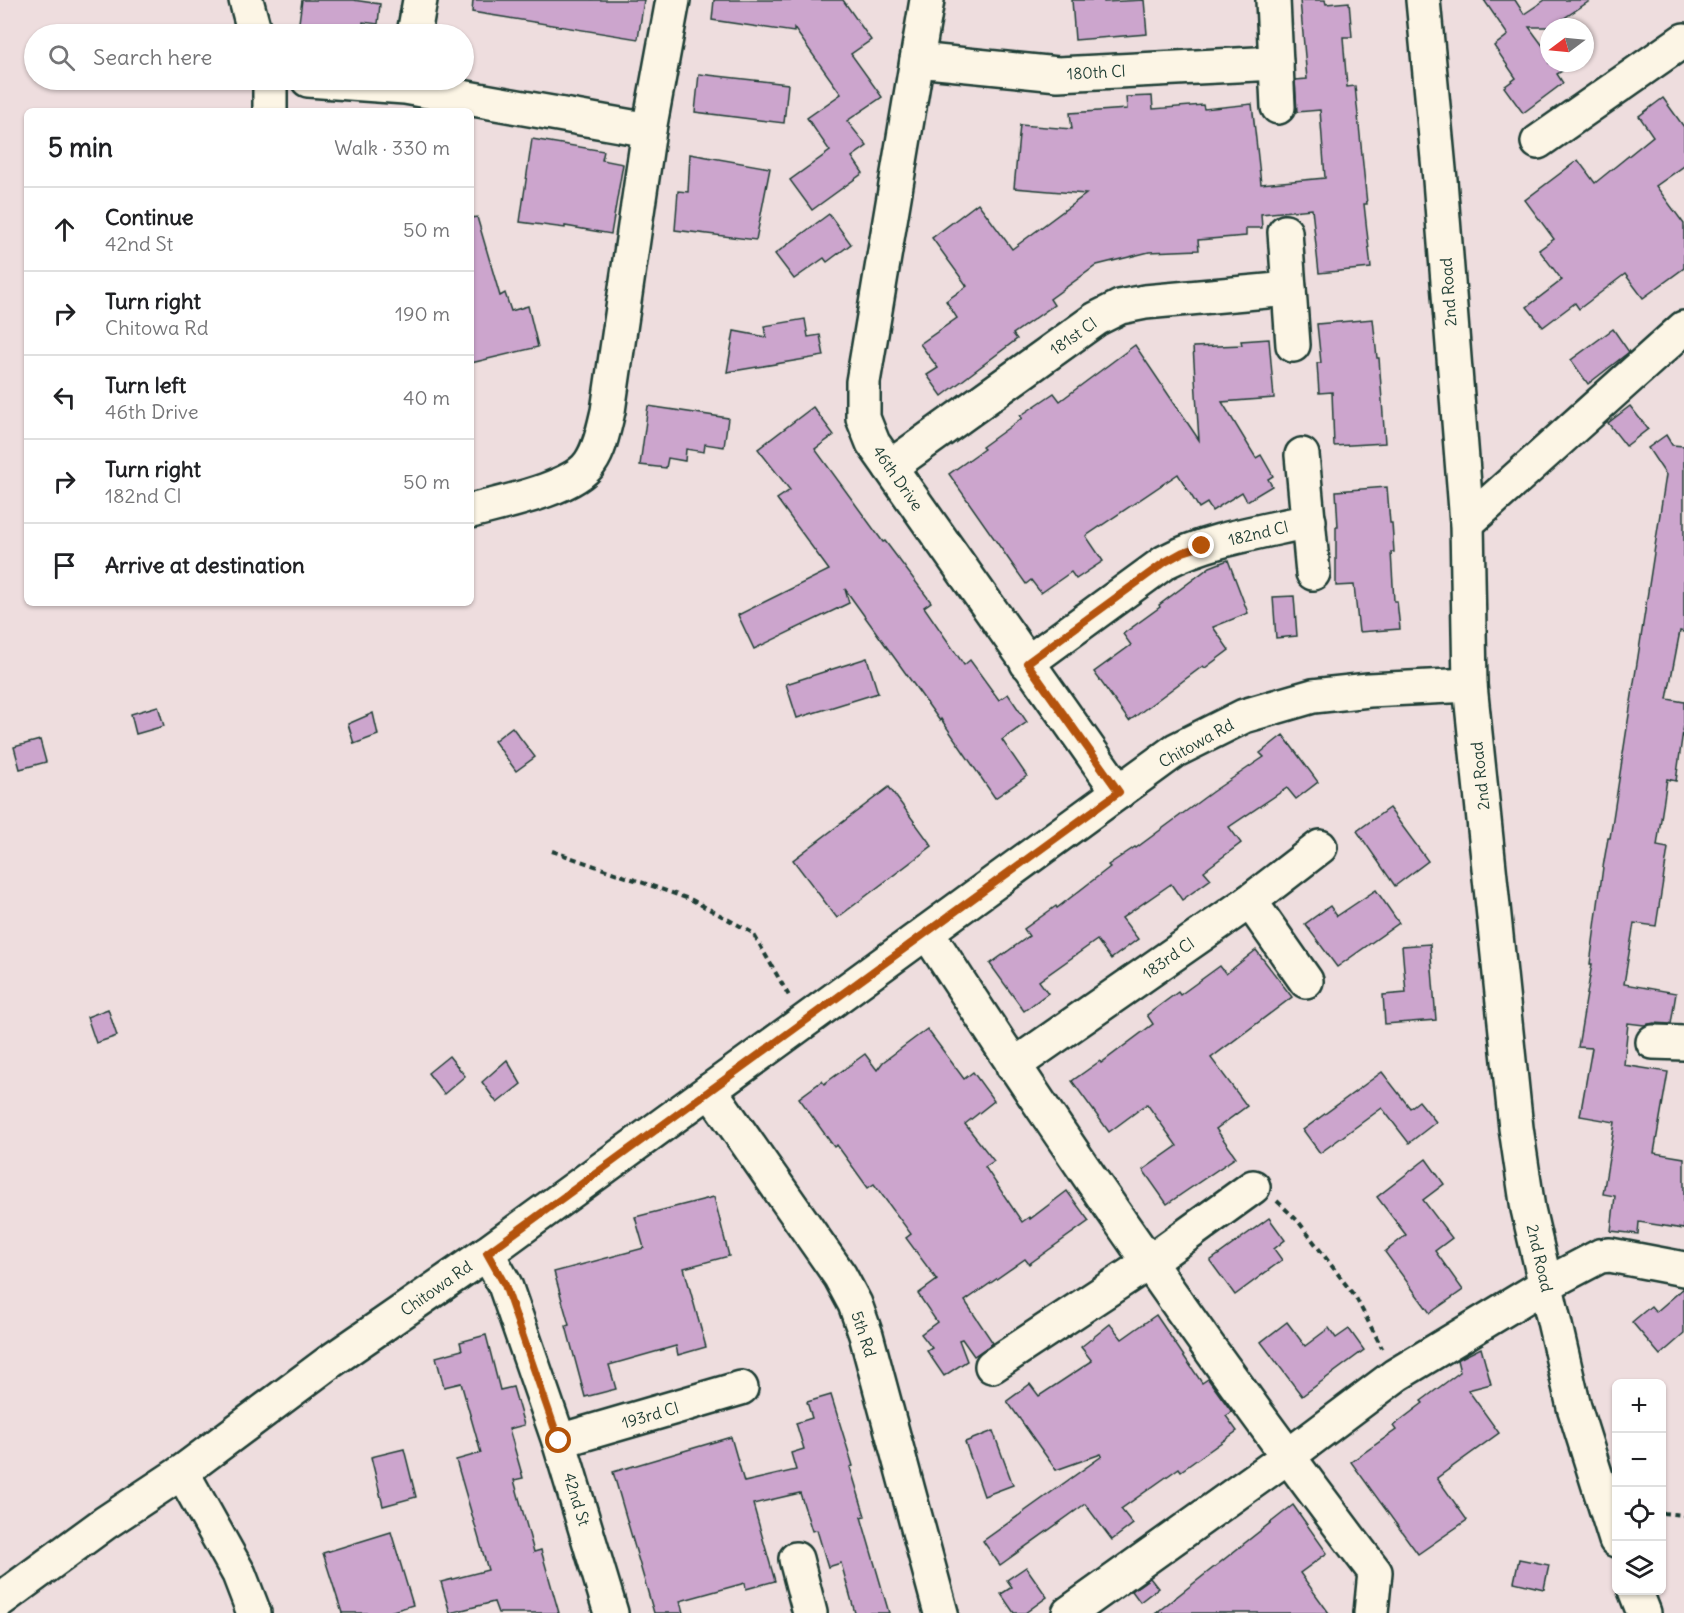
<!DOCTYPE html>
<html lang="en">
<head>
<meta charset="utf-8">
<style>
	body { margin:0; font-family:Delius,sans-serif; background:#f6f6f6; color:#202124 }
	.controls { position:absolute; right:18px; bottom:18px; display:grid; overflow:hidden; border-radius:9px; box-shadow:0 2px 4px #0004 }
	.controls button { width:54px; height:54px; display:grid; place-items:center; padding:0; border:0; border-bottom:2px solid #e0e0e0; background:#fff; color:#202124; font:30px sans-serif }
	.compass { position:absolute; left:1540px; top:18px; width:54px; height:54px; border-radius:50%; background:#fff; box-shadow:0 2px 4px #0004; rotate:254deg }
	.stop { position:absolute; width:18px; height:18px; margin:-14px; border:4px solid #b45309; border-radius:50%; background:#fff }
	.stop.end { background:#b45309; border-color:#fff; box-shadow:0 2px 6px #0008 }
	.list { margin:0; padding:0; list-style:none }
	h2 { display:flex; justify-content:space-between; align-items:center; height:78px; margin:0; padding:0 24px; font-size:26px }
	h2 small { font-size:20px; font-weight:400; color:#757577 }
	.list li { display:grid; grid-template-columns:39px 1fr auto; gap:18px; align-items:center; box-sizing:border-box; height:84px; padding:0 24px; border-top:2px solid #e0e0e0 }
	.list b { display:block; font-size:22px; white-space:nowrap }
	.list p { margin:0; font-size:20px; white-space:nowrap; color:#757577 }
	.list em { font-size:20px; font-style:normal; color:#757577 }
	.icon { flex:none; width:33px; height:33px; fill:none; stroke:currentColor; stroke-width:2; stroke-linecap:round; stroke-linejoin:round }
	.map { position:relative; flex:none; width:1684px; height:1613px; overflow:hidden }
	.search { position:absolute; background:#fff; box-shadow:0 2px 4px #0004; left:24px; top:24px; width:450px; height:66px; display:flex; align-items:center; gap:15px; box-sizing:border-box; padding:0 21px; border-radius:33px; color:#757577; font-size:22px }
	.panel { position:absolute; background:#fff; box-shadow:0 2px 4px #0004; left:24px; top:108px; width:450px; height:498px; border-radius:9px }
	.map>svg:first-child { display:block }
</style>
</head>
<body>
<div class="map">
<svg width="1684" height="1613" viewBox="0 0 1684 1613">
	<rect width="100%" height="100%" fill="#eeddde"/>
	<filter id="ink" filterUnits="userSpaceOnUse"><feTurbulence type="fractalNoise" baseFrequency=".0167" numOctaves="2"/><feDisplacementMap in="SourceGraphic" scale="12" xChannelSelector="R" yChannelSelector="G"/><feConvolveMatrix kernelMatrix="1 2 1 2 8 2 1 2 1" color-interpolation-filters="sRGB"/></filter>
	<g filter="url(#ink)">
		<g fill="#cca5cd" stroke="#1f3d34" stroke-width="1.5">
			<path d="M302 0H353L380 4 378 24 363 22 362 34H329L298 30Z"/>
			<path d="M473 0H644L638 39 472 12Z"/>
			<path d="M714 0H843L871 40 851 54 882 97 847 121 867 146 852 157 863 173 812 210 790 180 830 151 807 118 841 94 794 28V32L712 20Z"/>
			<path d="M1072 0H1104V2L1144 0 1147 34 1075 40Z"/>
			<path d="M1300 0H1325L1326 4 1349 2 1352 37H1343L1347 87 1355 86 1367 204H1364L1371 268 1319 273 1312 209 1261 214 1262 228H1246V236L1198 240 1199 250 1149 252 1097 265 1050 299 1054 305 1013 334 1017 339 942 396 927 375 938 368 920 344 957 318 946 301 967 286 932 238 978 203 1012 249 1086 194 1014 188 1020 125 1072 129 1070 113 1127 109 1126 97 1152 96 1153 109 1203 105 1204 109 1252 104 1261 184 1325 178 1320 110 1297 112 1295 80 1307 79Z"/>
			<path d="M1484 0H1515L1524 14 1545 0H1591L1563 19 1568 27H1529L1549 54V63H1556L1562 71 1557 74 1563 83 1523 113 1504 87 1516 78 1494 46 1508 35Z"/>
			<path d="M699 74 788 84 784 123 695 112Z"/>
			<path d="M1663 98 1684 127V166L1656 186 1684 224V268L1643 298 1625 274 1579 309 1575 303 1543 327 1527 307 1562 280 1539 250 1554 239 1525 200 1578 160 1595 183 1653 136 1639 116Z"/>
			<path d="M532 139 604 151 602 160 623 164 611 234 565 226V228L520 222Z"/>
			<path d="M690 154 770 168 756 240 675 230 678 191 688 192Z"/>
			<path d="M829 214 851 244 827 262 824 258 794 279 775 254Z"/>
			<path d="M477 217 500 296 505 293 511 311 528 306 538 347 471 363V218Z"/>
			<path d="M805 319 808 337 820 335 824 356 727 372 734 331 766 337 764 326Z"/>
			<path d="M1373 319 1377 358H1379L1385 443 1334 446 1332 392 1319 393 1317 363H1321L1317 324Z"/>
			<path d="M1613 329 1629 352 1588 384 1571 360Z"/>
			<path d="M1269 339 1274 398 1222 402 1256 458 1261 455 1273 476 1268 479 1272 486 1247 501 1242 492 1212 511 1207 503 1199 508 1178 474 1086 536 1103 561 1076 579 1071 572 1041 593 1031 580 1026 584 949 474 984 449 982 447 1022 418 1020 416 1054 393 1060 401 1135 345 1199 440 1193 347 1242 345 1241 341Z"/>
			<path d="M648 406 728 418 724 447 705 444 704 452 686 449 685 461 668 458 666 468 640 465Z"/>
			<path d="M1630 406 1648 429 1626 446 1608 423Z"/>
			<path d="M813 407 834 435 815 449 883 542 885 541 931 602 924 607 964 665 970 660 999 700 1008 694 1027 722 1002 740 1027 776 995 798 941 719 940 721 845 589 849 603 754 649 738 615 829 570 777 499 790 490 758 449Z"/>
			<path d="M1666 435 1672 445 1684 446V632L1680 631 1667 699 1684 702V724L1676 781 1667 779 1657 846 1668 848 1656 926 1634 923 1624 984 1676 993 1671 1024 1654 1023 1644 1025 1628 1023 1624 1065 1668 1072 1654 1153 1684 1158V1229L1639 1222 1638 1234 1611 1231 1615 1196 1603 1194 1615 1122 1580 1116 1592 1048 1578 1047 1592 964H1590L1603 867 1608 838H1610L1666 475 1648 448Z"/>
			<path d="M1387 487 1390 523H1392L1394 552H1391L1394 601H1397L1400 629 1359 632 1354 585 1336 586V527H1338L1336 491Z"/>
			<path d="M1228 560 1248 613 1213 627 1229 650 1205 668 1203 666 1129 721 1094 672 1131 645 1123 634 1160 607 1159 605 1210 567Z"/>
			<path d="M1294 596 1297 636 1276 638 1273 597Z"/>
			<path d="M867 658 878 693 797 718 786 684Z"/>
			<path d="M158 706 164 726 136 734 131 714Z"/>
			<path d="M373 713 378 735 354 744 348 724Z"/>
			<path d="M512 727 535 757 516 771 494 741Z"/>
			<path d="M1283 735 1318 782 1296 799 1287 788 1229 827 1241 843 1204 871 1211 879 1182 900 1171 884 1122 918 1138 939 1111 959 1097 940 1039 981 1048 993 1024 1011 990 964 1029 936 1024 929 1056 906 1057 908 1110 867 1108 865 1135 847 1136 848 1212 792 1264 757 1260 753Z"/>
			<path d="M40 740 46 762 20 769 14 747Z"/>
			<path d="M889 787 932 846 837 918 793 860Z"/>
			<path d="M1389 808 1428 861 1395 886 1357 831Z"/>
			<path d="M1376 890 1399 923 1337 967 1305 924 1330 906 1337 916Z"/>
			<path d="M1430 944 1436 1020 1385 1024 1383 995 1406 993 1402 946Z"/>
			<path d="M1256 950 1292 997 1211 1058 1247 1106 1216 1129 1236 1157 1167 1204 1143 1170 1177 1146 1147 1104 1109 1132 1072 1081 1100 1061 1101 1063 1153 1024 1147 1015 1178 992 1180 995 1220 966 1226 974Z"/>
			<path d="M108 1009 117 1036 96 1043 87 1017Z"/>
			<path d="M927 1029 964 1079 973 1072 994 1101 965 1124 994 1161 985 1167 1022 1222 1029 1217 1030 1219 1067 1191 1089 1221 1029 1264 1025 1259 965 1301 993 1343 974 1356 962 1339 959 1340 967 1361 944 1376 927 1351 932 1348 921 1334 937 1322 918 1294 937 1280 906 1238 911 1234 874 1184 868 1188 837 1145 834 1147 799 1098 822 1081 824 1084 865 1054 877 1070 883 1062Z"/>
			<path d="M449 1056 465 1076 444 1094 428 1073Z"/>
			<path d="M507 1060 521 1084 497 1103 482 1082Z"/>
			<path d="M1382 1072 1410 1108 1419 1101 1436 1122 1409 1143 1382 1108 1320 1153 1303 1130Z"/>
			<path d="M1426 1159 1444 1184 1423 1200 1452 1238 1435 1251 1463 1290 1430 1313 1385 1252 1406 1235 1377 1197Z"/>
			<path d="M714 1197 729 1256 684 1268 706 1347 678 1355 676 1346 609 1365 616 1389 585 1397 566 1326 569 1325 554 1272 644 1248 635 1217Z"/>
			<path d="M1269 1218 1285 1240 1274 1249 1282 1260 1235 1295 1210 1261Z"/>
			<path d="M1684 1288V1334L1660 1355 1632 1322 1651 1306 1656 1312Z"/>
			<path d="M1156 1315 1202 1383 1208 1379 1232 1412 1226 1416 1237 1431 1181 1471 1179 1468 1121 1509 1133 1524 1112 1540 1085 1504 1000 1565 983 1541 1102 1456 1101 1454 1056 1470 1007 1401 1030 1384 1039 1396 1092 1361 1081 1347 1110 1324 1122 1339Z"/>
			<path d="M1287 1322 1305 1346 1329 1328 1336 1338 1349 1329 1364 1350 1302 1396 1261 1342Z"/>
			<path d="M486 1335 500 1390 513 1387 524 1425 509 1429 523 1478 514 1480 534 1552 541 1550 559 1613H498L494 1602 450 1613 441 1582 488 1570 456 1460 481 1453 461 1383 444 1387 436 1357 462 1350 460 1342Z"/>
			<path d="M1481 1348 1491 1384 1468 1390 1499 1433 1437 1478 1467 1520 1418 1554 1351 1462 1396 1430 1393 1426 1423 1403 1421 1401 1460 1372 1457 1360Z"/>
			<path d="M831 1395 853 1466 850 1467 865 1516 861 1517 889 1613H855L841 1563 828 1567 817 1530 812 1531 800 1493 753 1504 775 1581 746 1589 745 1583 680 1601 683 1613H654L613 1472 731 1437 744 1482 796 1470 791 1453 804 1449 796 1423 812 1418 807 1402Z"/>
			<path d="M993 1431 1013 1485 984 1496 965 1442Z"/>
			<path d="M404 1449 416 1497 383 1506 371 1457Z"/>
			<path d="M1293 1505 1327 1553 1300 1573 1329 1613H1156Z"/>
			<path d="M391 1532 413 1605 386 1613H342L323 1553Z"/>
			<path d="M1519 1559 1549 1565 1544 1589 1514 1582Z"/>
			<path d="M1026 1567 1047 1597 1025 1613H1014L1001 1594 1012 1587 1007 1580Z"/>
			<path d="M1150 1578 1158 1588 1140 1602 1132 1591Z"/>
		</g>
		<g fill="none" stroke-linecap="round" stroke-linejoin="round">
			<g stroke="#1f3d34" stroke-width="38">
				<g id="minor">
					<path d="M246 0 255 34"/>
					<path d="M927 0 863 382V418L873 443 1119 792"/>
					<path d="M1273 0 1278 107"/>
					<path d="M1423 0 1440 180 1467 523 1470 685 1516 1128 1528 1209 1574 1407 1616 1540"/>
					<path d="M414 34 420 0"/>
					<path d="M917 60 1058 74 1276 63"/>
					<path d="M270 80V111"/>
					<path d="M308 80 405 87 649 130"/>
					<path d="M1538 142 1684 40"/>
					<path d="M1285 232 1293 345"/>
					<path d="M1302 455 1313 573"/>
					<path d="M890 467 1096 319 1120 307 1145 302 1289 289"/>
					<path d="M471 511C501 503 573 489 590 463 600 449 604 428 608 411L649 130 673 0"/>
					<path d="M1467 523 1684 328"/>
					<path d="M1027 663 1165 562C1209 539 1261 532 1309 521"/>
					<path d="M1250 901 1306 981"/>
					<path d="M927 932C1068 1151 1217 1365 1375 1572L1371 1613"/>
					<path d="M1653 1042 1684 1043"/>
					<path d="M1013 1066 1250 901 1320 847"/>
					<path d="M710 1090 840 1276 855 1304 866 1335 941 1613"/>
					<path d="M487 1253 505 1285 559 1441 611 1613"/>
					<path d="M992 1366 1148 1263 1253 1187"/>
					<path d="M559 1441 741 1388"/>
					<path d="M182 1472 239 1574 254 1613"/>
					<path d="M796 1559 810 1613"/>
					<path d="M1635 1590 1644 1613"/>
					<path d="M0 1600 105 1523 182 1472 328 1363 487 1253 1176 750 1244 716 1313 696 1369 690 1470 685"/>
					<path d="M1069 1613 1287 1457 1396 1375 1545 1285 1600 1256 1610 1255 1684 1269"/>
				</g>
			</g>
			<g stroke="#1f3d34" stroke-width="4" stroke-dasharray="6 4.5" stroke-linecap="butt">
				<path d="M552 851 692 900 753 933 789 996"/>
				<path d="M1277 1201 1298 1221 1356 1298 1382 1348"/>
				<path d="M1662 1513 1684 1515"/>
			</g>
			<use href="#minor" stroke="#fcf5e5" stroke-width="33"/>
		</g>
	</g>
	<g fill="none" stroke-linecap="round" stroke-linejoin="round" filter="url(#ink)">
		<path stroke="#b45309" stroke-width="8" d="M559 1441 505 1285 487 1253 1119 792 1027 663 1165 562 1183 552 1202 546"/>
	</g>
	<g text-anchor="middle" stroke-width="4.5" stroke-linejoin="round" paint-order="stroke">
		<g font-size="16" fill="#1f3d34" stroke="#fcf5e5">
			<text transform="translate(1096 72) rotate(-3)" y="6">180th Cl</text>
			<text transform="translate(1448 292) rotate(-94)" y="6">2nd Road</text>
			<text transform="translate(1073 336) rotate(-35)" y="6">181st Cl</text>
			<text transform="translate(898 478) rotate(55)" y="6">46th Drive</text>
			<text transform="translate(1258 533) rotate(-13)" y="6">182nd Cl</text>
			<text transform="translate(1196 743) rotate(-29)" y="6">Chitowa Rd</text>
			<text transform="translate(1480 776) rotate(-96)" y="6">2nd Road</text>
			<text transform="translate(1168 958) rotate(-35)" y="6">183rd Cl</text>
			<text transform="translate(1540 1258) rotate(77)" y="6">2nd Road</text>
			<text transform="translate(436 1288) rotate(-35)" y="6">Chitowa Rd</text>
			<text transform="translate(864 1334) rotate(72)" y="6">5th Rd</text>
			<text transform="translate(650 1415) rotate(-16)" y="6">193rd Cl</text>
			<text transform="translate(577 1499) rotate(73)" y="6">42nd St</text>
		</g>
	</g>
</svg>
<div class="controls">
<button>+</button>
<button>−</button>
<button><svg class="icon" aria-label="locate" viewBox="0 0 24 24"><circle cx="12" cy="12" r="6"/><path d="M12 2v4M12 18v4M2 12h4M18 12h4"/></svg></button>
<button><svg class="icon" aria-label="layers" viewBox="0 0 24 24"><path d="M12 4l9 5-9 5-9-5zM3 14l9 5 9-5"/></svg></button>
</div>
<svg class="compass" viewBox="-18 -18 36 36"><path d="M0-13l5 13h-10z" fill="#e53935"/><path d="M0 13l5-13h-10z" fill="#757577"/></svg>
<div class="stop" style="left:559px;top:1441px"></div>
<div class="stop end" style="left:1202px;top:546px"></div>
<div class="search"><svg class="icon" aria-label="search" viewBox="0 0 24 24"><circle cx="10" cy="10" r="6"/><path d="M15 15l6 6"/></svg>Search here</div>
<section class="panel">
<h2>5 min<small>Walk · 330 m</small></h2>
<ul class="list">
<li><svg class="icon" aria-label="ahead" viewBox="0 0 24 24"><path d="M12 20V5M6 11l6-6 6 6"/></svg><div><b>Continue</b><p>42nd St</p></div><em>50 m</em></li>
<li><svg class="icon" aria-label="right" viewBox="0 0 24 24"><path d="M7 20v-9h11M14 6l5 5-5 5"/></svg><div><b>Turn right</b><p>Chitowa Rd</p></div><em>190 m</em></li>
<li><svg class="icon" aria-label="left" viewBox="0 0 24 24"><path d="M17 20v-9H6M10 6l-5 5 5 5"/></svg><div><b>Turn left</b><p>46th Drive</p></div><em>40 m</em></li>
<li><svg class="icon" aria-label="right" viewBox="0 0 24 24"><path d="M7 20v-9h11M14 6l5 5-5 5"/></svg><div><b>Turn right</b><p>182nd Cl</p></div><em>50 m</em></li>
<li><svg class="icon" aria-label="arrive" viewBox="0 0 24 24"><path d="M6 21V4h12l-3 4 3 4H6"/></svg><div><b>Arrive at destination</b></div></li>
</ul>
</section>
</div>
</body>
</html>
